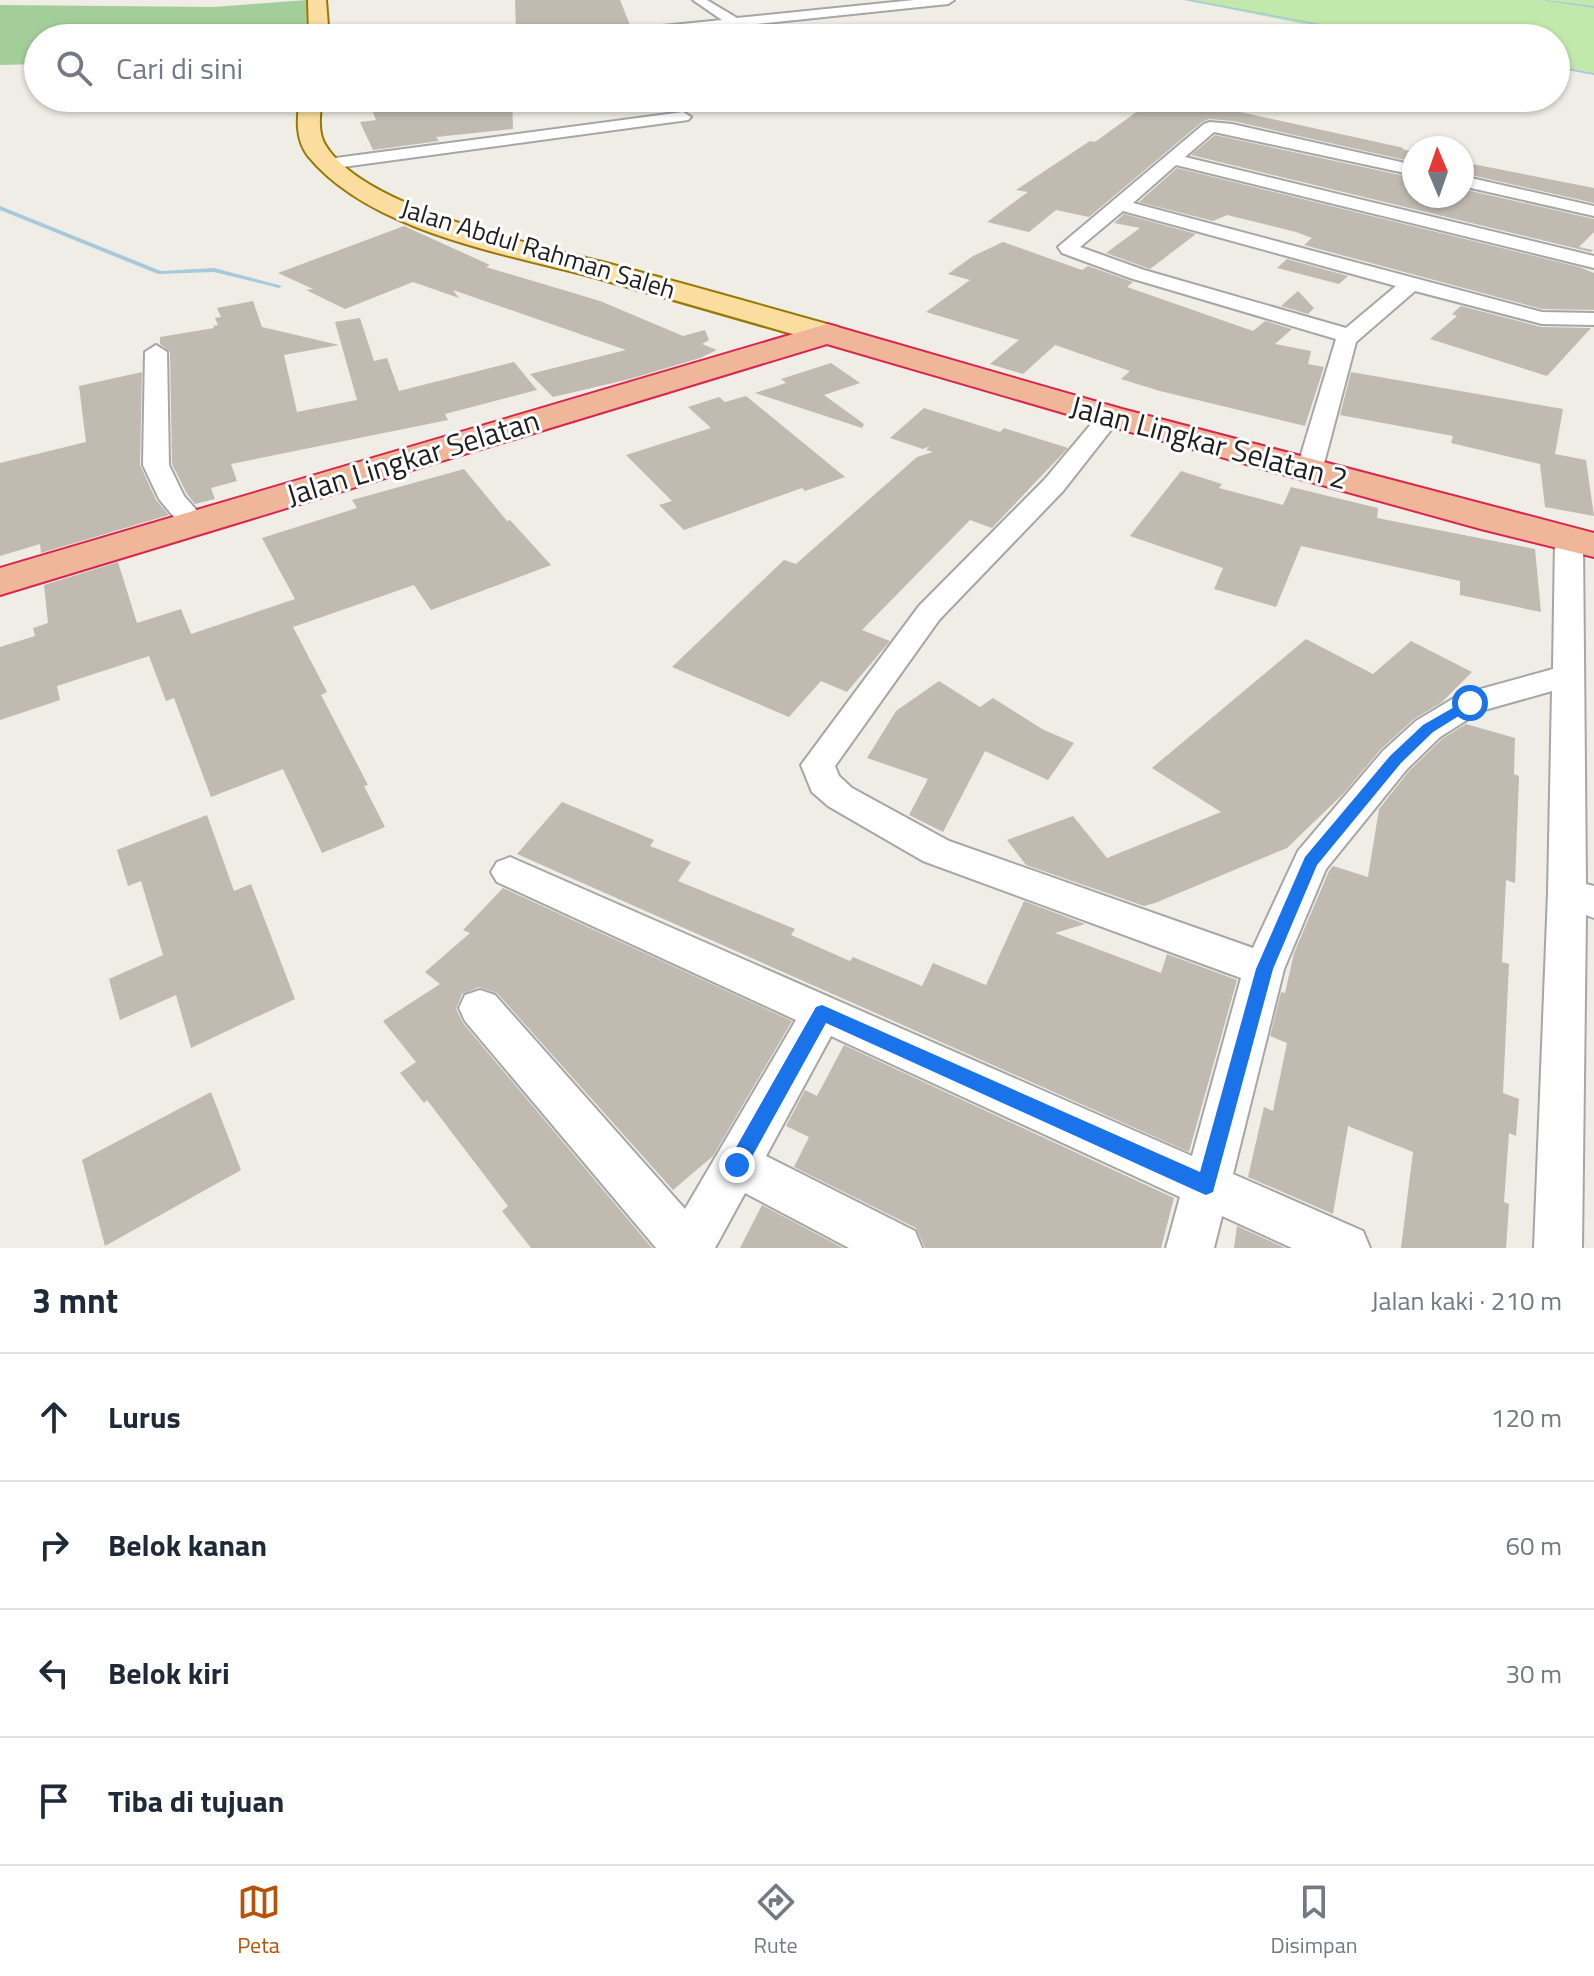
<!DOCTYPE html>
<html lang="id">
<head>
<meta charset="utf-8">
<style>
	body { margin:0; font-family:"Titillium Web",sans-serif; background:#f6f6f7; color:#1f2937 }
	.compass { position:absolute; left:1402px; top:136px; width:72px; height:72px; border-radius:50%; background:#fff; box-shadow:0 2px 6px #0004; rotate:358deg }
	.stop { position:absolute; width:24px; height:24px; margin:-18px; border:6px solid #1a73e8; border-radius:50%; background:#fff }
	.stop.end { background:#1a73e8; border-color:#fff; box-shadow:0 2px 8px #0008 }
	.list { margin:0; padding:0; list-style:none }
	h2 { display:flex; justify-content:space-between; align-items:center; height:104px; margin:0; padding:0 32px; font-size:34px }
	h2 small { font-size:26px; font-weight:400; color:#747a83 }
	.list li { display:grid; grid-template-columns:52px 1fr auto; gap:24px; align-items:center; box-sizing:border-box; height:128px; padding:0 32px; border-top:2px solid #e0e1e3 }
	.list b { display:block; font-size:30px; white-space:nowrap }
	.list em { font-size:26px; font-style:normal; color:#747a83 }
	.icon { flex:none; width:44px; height:44px; fill:none; stroke:currentColor; stroke-width:2; stroke-linecap:round; stroke-linejoin:round }
	.map { position:relative; flex:none; width:1594px; height:1248px; overflow:hidden }
	.search { position:absolute; background:#fff; box-shadow:0 2px 6px #0004; left:24px; right:24px; top:24px; height:88px; display:flex; align-items:center; gap:20px; box-sizing:border-box; padding:0 28px; border-radius:44px; color:#747a83; font-size:30px }
	.sheet { height:616px; background:#fff }
	nav { display:flex; justify-content:space-around; align-items:center; box-sizing:border-box; height:112px; border-top:2px solid #e0e1e3; background:#fff; font-size:22px; color:#747a83 }
	nav a { display:grid; justify-items:center; gap:4px }
	nav .on { color:#b45309 }
	.map>svg:first-child { display:block }
</style>
</head>
<body>
<div class="map">
<svg width="1594" height="1248" viewBox="0 0 1594 1248">
	<rect width="100%" height="100%" fill="#efede5"/>
	<path fill="#c2e9ab" d="M1186 0H1594V73L1556 66V38H1371Z"/>
	<path fill="#a3ce9a" d="M307 0 306 38H38V64L0 65V5L214 7Z"/>
	<g fill="none" stroke-linecap="round" stroke-linejoin="round">
		<g fill="#a6c9dc" fill-rule="evenodd">
			<path d="M1184 0H1193L1395 38H1386Z"/>
			<path d="M1544 0 1594 6V8L1546 1Z"/>
			<path d="M1556 66 1594 73V75L1556 68Z"/>
			<path d="M0 206 161 271 214 268 282 286 279 288 214 272 158 274 0 210Z"/>
		</g>
	</g>
	<g fill="#c0bab1">
		<path d="M515 0H620L630 25 516 30Z"/>
		<path d="M389 98H512L513 129 436 137 439 141 373 150 360 122 376 120 371 107 390 105Z"/>
		<path d="M1153 100 1224 112 1227 109 1404 148 1402 149 1414 152V162L1233 121 1209 119 1202 122 1089 217 1056 210 1029 232 987 222 1028 192 1016 190 1090 141 1095 142Z"/>
		<path d="M1215 135 1414 178V196H1462V189L1594 219V232L1579 247 1593 250 1591 252 1191 155Z"/>
		<path d="M1462 162 1594 188V203L1462 173Z"/>
		<path d="M1177 168 1579 267 1594 273V310L1542 309 1304 245 1312 238 1296 232 1227 215 1213 221 1139 202Z"/>
		<path d="M1124 214 1196 234 1150 269 1106 253 1140 228 1114 223Z"/>
		<path d="M404 226 490 265 486 267 600 301 683 336 705 330 709 340 702 344 717 350 700 358 630 379 553 397 530 374 626 350 453 290 459 298 413 282 345 309 306 290 313 289 278 273Z"/>
		<path d="M1003 242 1082 270 1088 266 1133 282 1127 287 1253 331 1265 321 1292 329 1275 344 1311 351 1308 364 1324 367 1305 426 1160 391 1121 379 1130 371 1055 345 1023 374 990 364 1019 340 926 312 970 280 948 274 973 256Z"/>
		<path d="M1287 259 1348 276 1339 284 1277 268Z"/>
		<path d="M1298 291 1314 308 1308 314 1281 306Z"/>
		<path d="M253 301 262 327 339 345 284 355 297 412 357 400 335 322 360 318 374 361 387 358 399 391 514 362 537 390 445 414 448 420 231 464 237 481 211 488 215 499 195 504 187 494 172 464 170 352 160 344V337L214 328 213 326 218 325 215 318 221 317 217 308Z"/>
		<path d="M1461 306 1541 327 1591 328 1547 376 1430 339 1457 316 1452 314Z"/>
		<path d="M831 363 860 383 824 395 864 424 862 428 755 393 786 383 781 379Z"/>
		<path d="M142 372 140 465 156 500 169 515 41 553 40 544 0 556V463L86 442 79 386Z"/>
		<path d="M1351 372 1563 409 1555 454 1586 460 1594 516 1545 507 1540 464 1451 443 1453 436 1340 415Z"/>
		<path d="M746 396 845 477 805 491 802 488 684 530 659 505 672 501 626 455 711 428 688 407 719 397 725 402Z"/>
		<path d="M924 408 1000 432 1004 428 1068 448 992 528 970 520 862 630 890 641 847 692 821 681 789 717 672 667 784 560 796 564 917 457 933 452 926 450 930 446 923 449 890 438Z"/>
		<path d="M464 469 507 521 510 520 551 565 431 610 414 585 293 627 327 692 321 695 368 785 364 786 385 827 322 853 283 769 211 797 174 698 166 701 149 656 57 686 60 700 0 720V647L35 636 33 628 48 623 44 585 118 562 137 623 181 609 191 634 295 599 262 538 357 508 352 500Z"/>
		<path d="M1181 471 1222 484 1219 488 1283 505 1291 487 1378 508 1377 518 1535 549 1541 612 1460 595V581L1301 546 1276 607 1214 589 1223 568 1130 536Z"/>
		<path d="M1306 639 1373 674 1411 641 1472 672 1442 702 1414 719 1381 749 1343 794 1287 848 1155 903 1144 906 1026 865 1007 840 1073 816 1107 858 1221 812 1152 768Z"/>
		<path d="M939 681 980 707 993 698 1042 729 1074 743 1048 780 985 751 943 832 909 815 928 779 867 758 896 711Z"/>
		<path d="M1466 724 1515 738 1514 774 1519 776 1515 883 1506 880 1502 962 1509 964 1503 1093 1519 1099 1516 1136 1509 1133 1504 1202 1509 1204 1506 1248H1401L1413 1152 1348 1126 1333 1214 1248 1177 1264 1107 1273 1111 1287 1043 1270 1036 1281 992 1285 993 1294 953 1329 871 1333 866 1368 877 1379 809 1409 771 1442 739Z"/>
		<path d="M562 802 654 840 650 846 691 862 678 881 795 929 791 935 850 961 853 957 922 986 933 963 986 985 1024 901 1085 924 1055 933 1161 973 1167 954 1237 980 1189 1152 517 854Z"/>
		<path d="M207 815 234 891 251 884 295 999 191 1048 176 995 120 1020 109 979 163 955 141 881 128 886 117 850Z"/>
		<path d="M503 888 792 1021 713 1156 673 1190 497 993 479 987 462 994 456 1009 463 1023 652 1248H531L502 1211 508 1206 427 1100 424 1103 400 1073 416 1062 383 1021 440 984 425 972 470 933 463 930Z"/>
		<path d="M844 1045 1174 1198 1161 1248H925L916 1228 794 1167 809 1137 786 1126 805 1090 817 1096Z"/>
		<path d="M211 1092 241 1170 105 1246 82 1160Z"/>
		<path d="M762 1205 843 1248H740Z"/>
		<path d="M1237 1226 1285 1248H1234Z"/>
	</g>
	<g fill="none" stroke-linecap="round" stroke-linejoin="round">
		<g stroke="#a6a6a6" stroke-width="4">
			<g id="minor">
				<path d="M693 0H707L737 18 914 0H954L948 4 662 34 492 38 499 34 662 26 722 20Z"/>
				<path d="M683 112 691 117 688 120 328 169 320 164 328 159Z"/>
				<path d="M1210 122 1232 124 1414 165V175L1214 132 1185 157 1594 256V268L1176 165 1133 203 1542 312 1594 313V325L1542 324 1415 291 1356 342 1322 471 1318 476H1300L1296 471 1336 339 1130 278 1062 253 1058 247 1204 124ZM1123 211 1396 286 1346 328 1144 270 1080 247Z"/>
				<path d="M1462 176 1594 206V216L1462 186Z"/>
				<path d="M156 345 167 352 169 465 184 496 208 523 204 529H184L159 499 143 465 145 352Z"/>
				<path d="M1110 409 1118 411 1122 416 1118 421 1063 491 939 620 835 766 839 776 852 788 949 841 1253 948 1298 851 1383 751 1416 721 1459 695 1553 669 1555 540 1559 534 1569 532 1579 534 1583 540 1586 884 1594 886V918L1586 915 1582 1248H1534L1548 893 1552 691 1481 711 1440 737 1407 769 1326 869 1284 969 1233 1174 1363 1231 1370 1248H1292L1222 1216 1214 1248H1166L1180 1197 831 1036 766 1156 915 1231 922 1248H849L745 1193 715 1248H656L465 1021 459 1008 465 995 480 990 495 995 685 1209 796 1020 497 882 491 872 497 862 510 857 1192 1156 1241 978 923 861 828 806 812 792 801 765 919 606 1045 479 1102 411Z"/>
			</g>
		</g>
		<g stroke="#977802" stroke-width="4">
			<g id="primary">
				<path d="M308 0H326L329 38H309Z"/>
				<path d="M300 98H322C320 113 317 133 326 146 368 212 547 247 621 267 693 286 766 307 838 327L843 334 838 341 827 344 816 341C744 320 672 299 600 279 509 254 371 233 308 156 295 139 297 118 300 98Z"/>
			</g>
		</g>
		<g stroke="#d9264e" stroke-width="4">
			<path id="trunk" d="M827 324 1122 409 1594 533V557L1481 529 1098 423 827 344 0 595V568Z"/>
		</g>
		<use href="#minor" fill="#fff" fill-rule="evenodd"/>
		<use href="#primary" fill="#fbde9f" fill-rule="evenodd"/>
		<use href="#trunk" fill="#f0b699" fill-rule="evenodd"/>
	</g>
	<path fill="#1a73e8" d="M1470 698 1475 699V706L1433 732 1401 763 1317 865 1273 969 1213 1192 1206 1195 1199 1192 826 1023 744 1171 737 1174 730 1171 727 1165 730 1158 816 1007 822 1005 1200 1172 1256 969 1305 857 1390 756 1423 725Z"/>
	<g text-anchor="middle" stroke-width="6" stroke-linejoin="round" paint-order="stroke">
		<g font-size="26" fill="#1f1f1f" stroke="#fff">
			<text transform="translate(538 249) rotate(17)" y="9">Jalan Abdul Rahman Saleh</text>
		</g>
		<g font-size="30" fill="#1f1f1f" stroke="#fff">
			<text transform="translate(1209 443) rotate(15)" y="10">Jalan Lingkar Selatan 2</text>
			<text transform="translate(413 458) rotate(-17)" y="10">Jalan Lingkar Selatan</text>
		</g>
	</g>
</svg>
<svg class="compass" viewBox="-18 -18 36 36"><path d="M0-13l5 13h-10z" fill="#e53935"/><path d="M0 13l5-13h-10z" fill="#747a83"/></svg>
<div class="stop" style="left:1470px;top:703px"></div>
<div class="stop end" style="left:737px;top:1165px"></div>
<div class="search"><svg class="icon" aria-label="search" viewBox="0 0 24 24"><circle cx="10" cy="10" r="6"/><path d="M15 15l6 6"/></svg>Cari di sini</div>
</div>
<section class="sheet">
<h2>3 mnt<small>Jalan kaki · 210 m</small></h2>
<ul class="list">
<li><svg class="icon" aria-label="ahead" viewBox="0 0 24 24"><path d="M12 20V5M6 11l6-6 6 6"/></svg><div><b>Lurus</b></div><em>120 m</em></li>
<li><svg class="icon" aria-label="right" viewBox="0 0 24 24"><path d="M7 20v-9h11M14 6l5 5-5 5"/></svg><div><b>Belok kanan</b></div><em>60 m</em></li>
<li><svg class="icon" aria-label="left" viewBox="0 0 24 24"><path d="M17 20v-9H6M10 6l-5 5 5 5"/></svg><div><b>Belok kiri</b></div><em>30 m</em></li>
<li><svg class="icon" aria-label="arrive" viewBox="0 0 24 24"><path d="M6 21V4h12l-3 4 3 4H6"/></svg><div><b>Tiba di tujuan</b></div></li>
</ul>
</section>
<nav>
<a class="on"><svg class="icon" aria-label="map" viewBox="0 0 24 24"><path d="M3 6l6-2 6 2 6-2v14l-6 2-6-2-6 2zM9 4v14M15 6v14"/></svg>Peta</a>
<a><svg class="icon" aria-label="directions" viewBox="0 0 24 24"><path d="M12 3l9 9-9 9-9-9zM9 14v-3h6M13 9l2 2-2 2"/></svg>Rute</a>
<a><svg class="icon" aria-label="saved" viewBox="0 0 24 24"><path d="M7 4h10v16l-5-4-5 4z"/></svg>Disimpan</a>
</nav>
</body>
</html>
